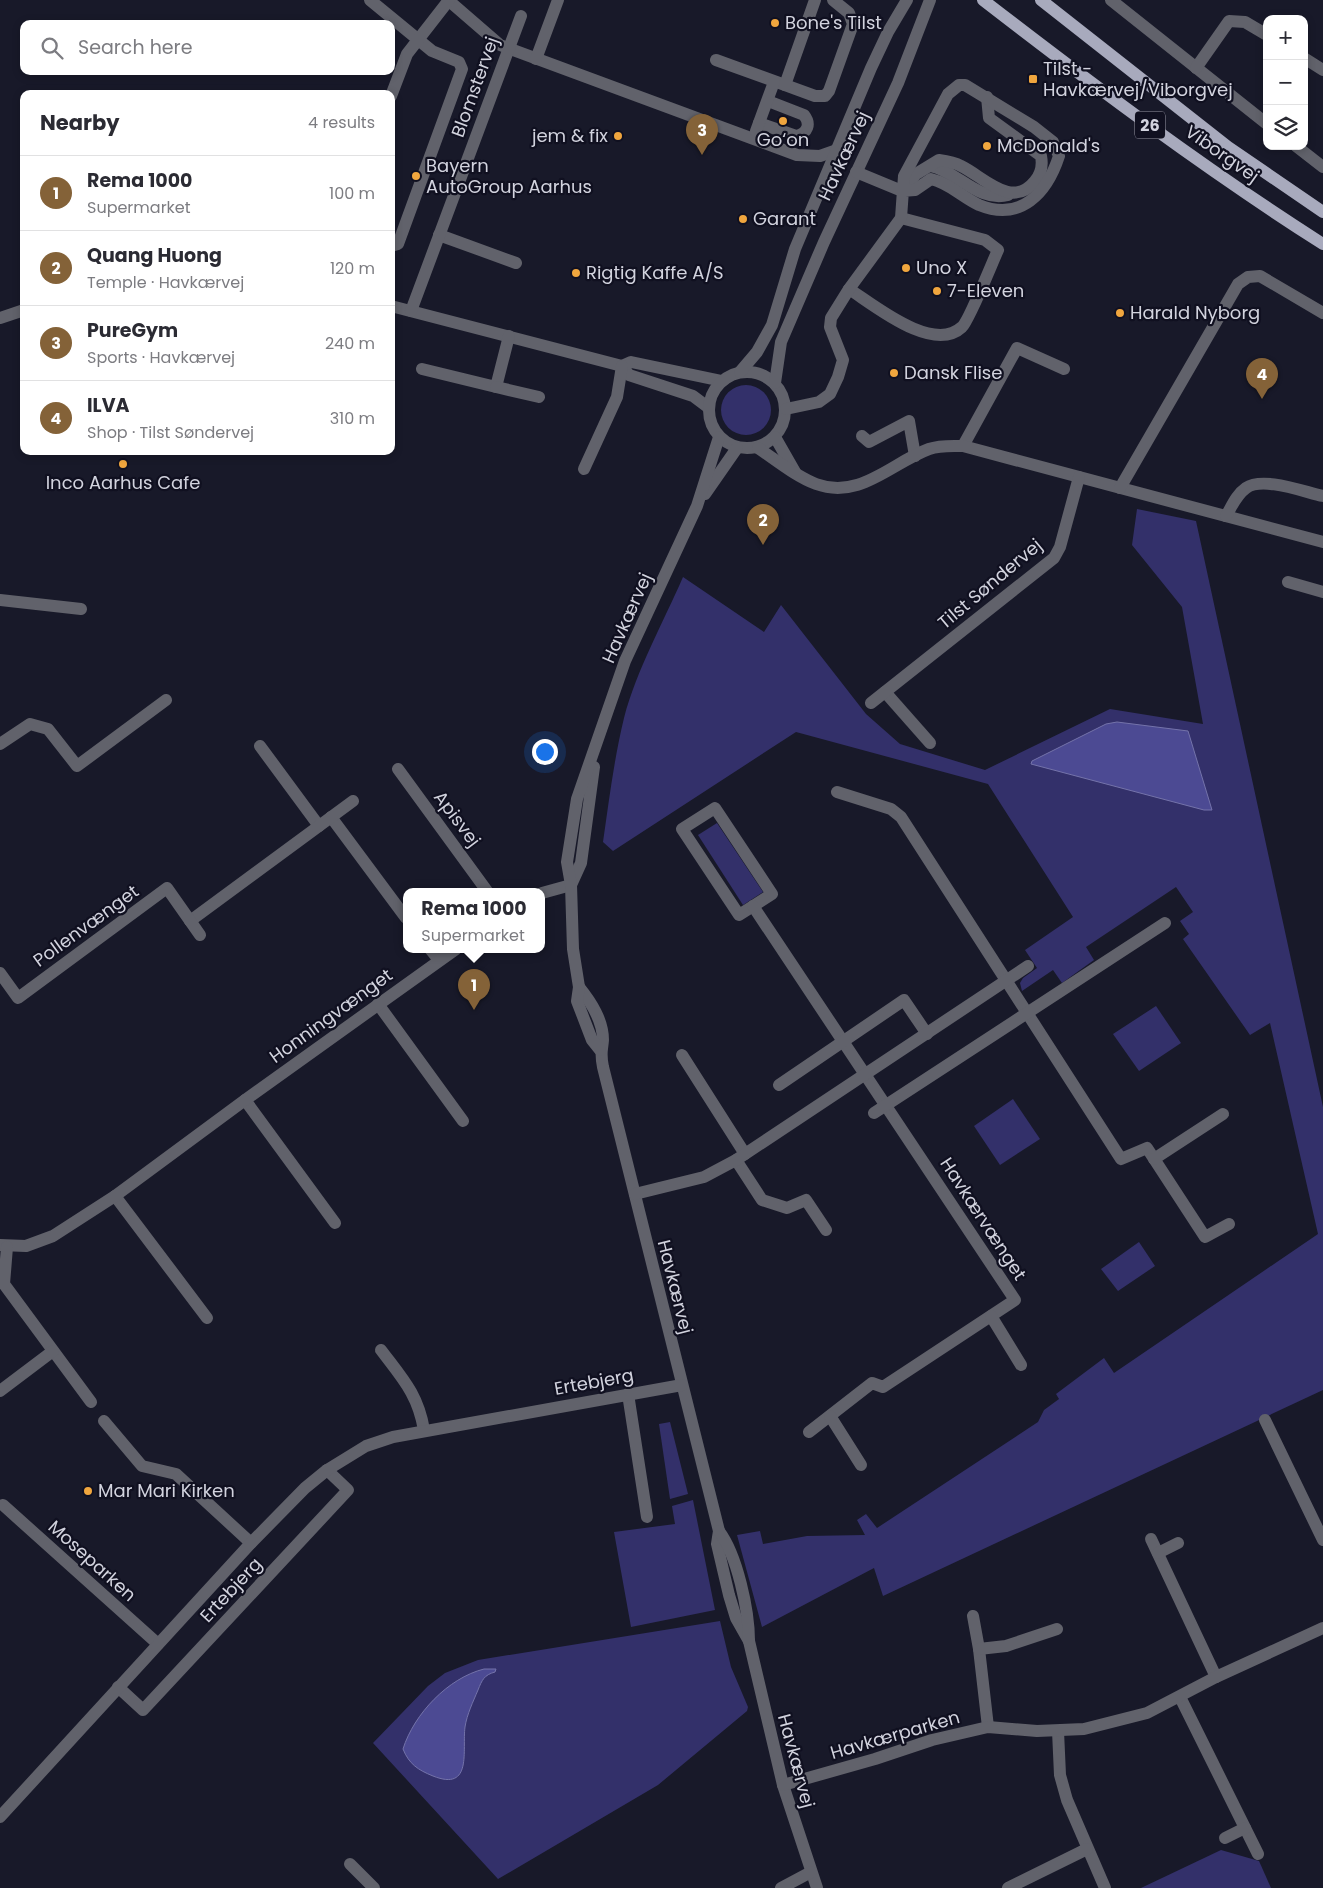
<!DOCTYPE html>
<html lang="en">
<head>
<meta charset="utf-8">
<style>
	body { margin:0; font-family:Poppins,sans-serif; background:#f7f7f7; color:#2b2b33 }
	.controls { position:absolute; right:15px; top:15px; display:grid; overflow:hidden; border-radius:10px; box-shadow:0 2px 8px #0003 }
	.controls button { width:45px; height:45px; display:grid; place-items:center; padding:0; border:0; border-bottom:1px solid #e1e1e2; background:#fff; color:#2b2b33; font:25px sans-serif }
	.you { position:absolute; left:544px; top:751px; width:18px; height:18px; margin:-12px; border:4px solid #fff; border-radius:50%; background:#1a73e8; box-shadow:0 0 0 8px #1a73e833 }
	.badge { display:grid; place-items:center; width:32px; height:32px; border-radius:50%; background:#846238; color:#fff; font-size:16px; font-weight:700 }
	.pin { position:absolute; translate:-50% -41px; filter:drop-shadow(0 1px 2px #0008) }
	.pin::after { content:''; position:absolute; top:26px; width:18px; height:15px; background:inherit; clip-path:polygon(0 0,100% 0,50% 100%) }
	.popup { position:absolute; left:403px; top:888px; width:142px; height:65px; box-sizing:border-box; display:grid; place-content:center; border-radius:10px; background:#fff; filter:drop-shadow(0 1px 4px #0005); font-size:16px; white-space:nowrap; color:#7c7c81 }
	.popup b { font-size:19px; color:#2b2b33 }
	.popup::after { content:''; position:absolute; left:50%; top:100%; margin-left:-10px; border:10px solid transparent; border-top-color:#fff }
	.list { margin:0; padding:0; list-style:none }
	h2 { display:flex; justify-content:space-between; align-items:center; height:65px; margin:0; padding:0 20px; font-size:21px }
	h2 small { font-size:16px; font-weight:400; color:#7c7c81 }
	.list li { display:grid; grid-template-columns:32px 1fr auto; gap:15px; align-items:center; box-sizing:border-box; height:75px; padding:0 20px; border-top:1px solid #e1e1e2 }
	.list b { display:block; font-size:19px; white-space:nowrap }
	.list p { margin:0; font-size:16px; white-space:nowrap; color:#7c7c81 }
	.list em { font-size:16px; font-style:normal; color:#7c7c81 }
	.icon { flex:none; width:28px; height:28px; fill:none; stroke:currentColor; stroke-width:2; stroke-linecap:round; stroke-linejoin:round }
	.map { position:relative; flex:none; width:1323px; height:1888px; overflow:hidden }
	.search { position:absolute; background:#fff; box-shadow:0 2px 8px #0003; left:20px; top:20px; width:375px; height:55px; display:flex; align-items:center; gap:12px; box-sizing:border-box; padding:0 18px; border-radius:10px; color:#7c7c81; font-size:19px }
	.panel { position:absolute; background:#fff; box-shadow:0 2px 8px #0003; left:20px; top:90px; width:375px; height:365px; border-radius:10px }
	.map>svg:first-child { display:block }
</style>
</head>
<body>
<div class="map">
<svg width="1323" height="1888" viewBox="0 0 1323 1888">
	<rect width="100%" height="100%" fill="#181929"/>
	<g fill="#33306a">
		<circle cx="746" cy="410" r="25"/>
		<path d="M1137 509 1196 521 1323 1107V1390L883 1596 874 1568 762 1627 737 1535 760 1531 763 1544 807 1536 865 1535 857 1520 866 1514 877 1528 1038 1422 1044 1410 1059 1399 1056 1394 1104 1358 1114 1373 1318 1234 1270 1023 1250 1035 1183 939 1189 934 1180 921 1193 912 1176 887 1086 947 1094 960 1062 983 1053 970 1022 991 1020 983 1023 978 1037 968 1025 950 1073 917 988 784 796 732 613 851 603 842C609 801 614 759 624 718 637 669 663 623 683 577L764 632 781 605 866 714 900 744 985 770 1110 709 1203 724 1182 607 1132 545Z"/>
		<path d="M717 823 763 892 743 905 698 835Z"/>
		<path d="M1156 1006 1181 1043 1139 1071 1113 1034Z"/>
		<path d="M1013 1099 1040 1139 1000 1165 974 1126Z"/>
		<path d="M1139 1242 1155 1266 1118 1291 1101 1269Z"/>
		<path d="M670 1422 688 1494 670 1499 659 1424Z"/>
		<path d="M693 1500 715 1610 631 1627 614 1532 675 1524 672 1506Z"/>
		<path d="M720 1621 731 1667 748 1707 747 1711 658 1785 498 1879 373 1743 428 1686 445 1673 478 1660Z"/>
		<path d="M1221 1850 1259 1861 1271 1888H1141Z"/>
	</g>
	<g fill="#4c4a93" stroke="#7473aa">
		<path d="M1117 722 1188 731 1212 810H1204L1031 764 1032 761 1106 724Z"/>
		<path d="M484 1669H496L495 1672C484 1675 482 1680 478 1690 473 1702 467 1714 465 1727 462 1750 473 1792 433 1776 418 1770 409 1764 403 1749 414 1714 448 1678 484 1669Z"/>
	</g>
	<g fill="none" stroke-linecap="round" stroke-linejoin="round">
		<g stroke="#61626b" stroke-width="12">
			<path d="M370 0 432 51 459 62 462 69 398 244 391 246"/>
			<path d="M448 0 500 45 508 48 797 155 820 156 837 150"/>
			<path d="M1111 0 1267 124"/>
			<path d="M1304 58 1323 70"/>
			<path d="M536 59 558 0"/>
			<path d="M716 60 815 96H825L829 91 853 24 849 13 833 0"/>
			<path d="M1196 68 1229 21 1245 22 1267 35"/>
			<path d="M785 85 815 0"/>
			<path d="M391 96 407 54 449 0"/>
			<path d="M759 123 796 136C808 133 811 124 804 115L768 101"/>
			<path d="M756 131 774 82"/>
			<path d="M1296 146 1323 167"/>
			<path d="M931 166C957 171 979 203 1008 195"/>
			<path d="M905 188 916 174 939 160C947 161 954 162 961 166 984 177 1012 210 1035 181 1041 174 1043 166 1041 156L989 118 987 97"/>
			<path d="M439 235 516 263"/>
			<path d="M849 289C874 305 933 354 962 327 969 321 992 263 998 250L985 240 901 218"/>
			<path d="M391 306 622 366 629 375 693 396 709 408"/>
			<path d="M411 311 521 16"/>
			<path d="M0 318 24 310"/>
			<path d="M622 366 631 362 722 381"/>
			<path d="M422 369 496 387 509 336"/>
			<circle cx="747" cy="410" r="38"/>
			<path d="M740 372 757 352 772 325 795 249 871 68 888 32 907 0"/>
			<path d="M775 383 781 342 824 242 898 83 930 0"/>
			<path d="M496 387 539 397"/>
			<path d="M786 409 819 402 830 394 838 377 843 360 830 327 831 318 849 289 901 218 904 176 948 94 959 85H965L1034 127 1053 142 1059 156C1047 193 1021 222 979 205 962 197 949 183 931 179L915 190 902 191 856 172"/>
			<path d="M862 436 869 442 909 421 915 456"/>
			<path d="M775 437 795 472"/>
			<path d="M963 446 1017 348 1064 369"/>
			<path d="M758 448C776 460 795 476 816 484 860 500 891 463 929 449 940 445 952 446 963 446L1323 542"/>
			<path d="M584 469 617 397 622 366"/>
			<path d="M1120 488 1238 284 1248 277 1260 276 1323 313"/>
			<path d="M705 494 737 448"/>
			<path d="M1226 516C1232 506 1236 495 1246 488 1263 476 1304 492 1323 496"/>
			<path d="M1288 582 1323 592"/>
			<path d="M0 600 81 609"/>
			<path d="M885 692 930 743"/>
			<path d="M871 703 1054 558 1060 547 1079 477"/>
			<path d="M0 744 30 724 48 729 77 766 166 700"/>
			<path d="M260 746 319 826"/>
			<path d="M398 769 487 891"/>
			<path d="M837 792 891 809 901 817 1121 1159 1147 1148 1205 1237 1229 1224"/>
			<path d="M715 808 772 894 739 915 682 829Z"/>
			<path d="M331 817 406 918"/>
			<path d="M571 885 581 863 594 767"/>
			<path d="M542 893 571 885"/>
			<path d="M753 906 1015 1300 883 1387 872 1383 809 1432"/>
			<path d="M190 921 353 801"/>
			<path d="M430 949 439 960"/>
			<path d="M0 973 18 998 167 888 200 935"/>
			<path d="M579 987C591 1002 603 1020 603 1040 602 1052 600 1053 603 1067L719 1531 717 1544 729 1595 736 1618 749 1641"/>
			<path d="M378 1004 463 1121"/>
			<path d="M600 1050 592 1040 577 1001 579 987 573 949 571 885 567 862 577 799 625 661 697 506 719 437"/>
			<path d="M682 1055 745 1154"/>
			<path d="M779 1085 904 1000 927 1034"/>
			<path d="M245 1100 335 1223"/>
			<path d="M874 1113 1165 923"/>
			<path d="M1154 1159 1223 1114"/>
			<path d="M736 1160 762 1200 787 1208 806 1200 826 1230"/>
			<path d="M635 1194 704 1177 736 1160 1028 966"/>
			<path d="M115 1196 207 1318"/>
			<path d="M0 1245 26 1246 53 1236 115 1196 245 1100 456 949"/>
			<path d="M7 1247 4 1284 91 1402"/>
			<path d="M991 1316 1021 1365"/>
			<path d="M381 1350C402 1378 418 1394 424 1430"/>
			<path d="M0 1391 53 1351"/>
			<path d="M628 1394 647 1517"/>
			<path d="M830 1416 861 1465"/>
			<path d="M1265 1420 1323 1540"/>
			<path d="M104 1421 142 1466 176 1474 251 1543"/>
			<path d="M3 1505 158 1644"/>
			<path d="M719 1531C737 1555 749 1610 749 1641L783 1785 817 1888"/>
			<path d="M1151 1539 1216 1677"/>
			<path d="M1158 1553 1178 1543"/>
			<path d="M973 1616 979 1649 988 1727"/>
			<path d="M979 1649 1006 1646 1057 1629"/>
			<path d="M118 1687 143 1710 348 1490 327 1470"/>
			<path d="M1180 1697 1258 1854"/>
			<path d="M1058 1731 1060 1775 1067 1800 1105 1888"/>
			<path d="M783 1785 875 1759 932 1740 988 1727 1037 1731 1084 1729 1147 1713 1216 1677 1323 1628"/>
			<path d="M0 1817 251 1543 305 1488 327 1470 366 1446 393 1437 682 1385"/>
			<path d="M1225 1838 1245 1828"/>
			<path d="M350 1864 374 1888"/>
			<path d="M781 1888 811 1872"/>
			<path d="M1008 1888 1087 1849"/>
		</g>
		<g stroke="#a8aabd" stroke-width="12">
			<path d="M983 0C1093 85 1205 169 1323 244"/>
			<path d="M1041 0 1228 147 1323 212"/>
		</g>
	</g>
	<g fill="#f0a63e" stroke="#101020" stroke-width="2">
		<circle cx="775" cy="23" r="5"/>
		<rect x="1028" y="74" width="10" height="10" rx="2.5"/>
		<circle cx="783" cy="121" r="5"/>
		<circle cx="618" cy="136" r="5"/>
		<circle cx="987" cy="146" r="5"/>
		<circle cx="416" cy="176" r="5"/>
		<circle cx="743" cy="219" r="5"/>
		<circle cx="906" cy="268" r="5"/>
		<circle cx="576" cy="273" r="5"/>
		<circle cx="937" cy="291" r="5"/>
		<circle cx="1120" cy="313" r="5"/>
		<circle cx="894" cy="373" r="5"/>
		<circle cx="123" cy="464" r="5"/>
		<circle cx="88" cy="1491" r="5"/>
	</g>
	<g text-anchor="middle" stroke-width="4.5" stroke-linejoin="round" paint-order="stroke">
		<rect fill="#101020" stroke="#9898a5" stroke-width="1" x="1135" y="111.5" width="30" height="27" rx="4"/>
		<g font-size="16" font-weight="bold" fill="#d2d3de">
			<text x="1150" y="131">26</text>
		</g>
		<g font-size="18" fill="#d2d3de" stroke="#101020" text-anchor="start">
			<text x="785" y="29">Bone's Tilst</text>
			<text x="1043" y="75">Tilst -<tspan x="1043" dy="21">Havkærvej/Viborgvej</tspan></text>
			<text x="608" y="142" text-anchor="end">jem &amp; fix</text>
			<text x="783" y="146" text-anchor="middle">Go‘on</text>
			<text x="997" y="152">McDonald's</text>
			<text x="426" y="172">Bayern<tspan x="426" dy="21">AutoGroup Aarhus</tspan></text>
			<text x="753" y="225">Garant</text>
			<text x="916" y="274">Uno X</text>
			<text x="586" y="279">Rigtig Kaffe A/S</text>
			<text x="947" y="297">7-Eleven</text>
			<text x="1130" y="319">Harald Nyborg</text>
			<text x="904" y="379">Dansk Flise</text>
			<text x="123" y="489" text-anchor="middle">Inco Aarhus Cafe</text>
			<text x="98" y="1497">Mar Mari Kirken</text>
		</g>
		<g font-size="18" fill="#d2d3de" stroke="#101020">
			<text transform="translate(475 87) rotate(-70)" y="6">Blomstervej</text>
			<text transform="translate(1222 154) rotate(35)" y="6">Viborgvej</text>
			<text transform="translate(844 156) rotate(-65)" y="6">Havkærvej</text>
			<text transform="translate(990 584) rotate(-40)" y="6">Tilst Søndervej</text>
			<text transform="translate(627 618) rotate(-66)" y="6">Havkærvej</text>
			<text transform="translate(457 819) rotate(53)" y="6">Apisvej</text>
			<text transform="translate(86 926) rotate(-36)" y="6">Pollenvænget</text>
			<text transform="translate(331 1016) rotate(-36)" y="6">Honningvænget</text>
			<text transform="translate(983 1219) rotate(57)" y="6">Havkærvænget</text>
			<text transform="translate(675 1287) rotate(76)" y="6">Havkærvej</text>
			<text transform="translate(594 1382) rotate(-10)" y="6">Ertebjerg</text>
			<text transform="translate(92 1561) rotate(42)" y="6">Moseparken</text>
			<text transform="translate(231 1590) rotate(-47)" y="6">Ertebjerg</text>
			<text transform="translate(895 1735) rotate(-16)" y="6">Havkærparken</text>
			<text transform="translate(796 1761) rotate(75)" y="6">Havkærvej</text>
		</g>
	</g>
</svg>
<div class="controls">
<button>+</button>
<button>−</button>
<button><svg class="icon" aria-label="layers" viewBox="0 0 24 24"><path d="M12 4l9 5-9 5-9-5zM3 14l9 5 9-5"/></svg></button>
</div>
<div class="you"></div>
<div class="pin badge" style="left:474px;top:1010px">1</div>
<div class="popup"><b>Rema 1000</b>Supermarket</div>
<div class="pin badge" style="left:763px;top:545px">2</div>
<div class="pin badge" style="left:702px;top:155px">3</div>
<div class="pin badge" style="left:1262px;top:399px">4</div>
<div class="search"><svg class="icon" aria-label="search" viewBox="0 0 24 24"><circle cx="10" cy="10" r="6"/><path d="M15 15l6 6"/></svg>Search here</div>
<section class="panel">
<h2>Nearby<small>4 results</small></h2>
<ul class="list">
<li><span class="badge">1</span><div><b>Rema 1000</b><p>Supermarket</p></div><em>100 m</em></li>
<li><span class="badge">2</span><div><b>Quang Huong</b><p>Temple · Havkærvej</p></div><em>120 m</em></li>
<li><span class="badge">3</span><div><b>PureGym</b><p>Sports · Havkærvej</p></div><em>240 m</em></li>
<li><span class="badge">4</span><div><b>ILVA</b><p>Shop · Tilst Søndervej</p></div><em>310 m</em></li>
</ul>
</section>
</div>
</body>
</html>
